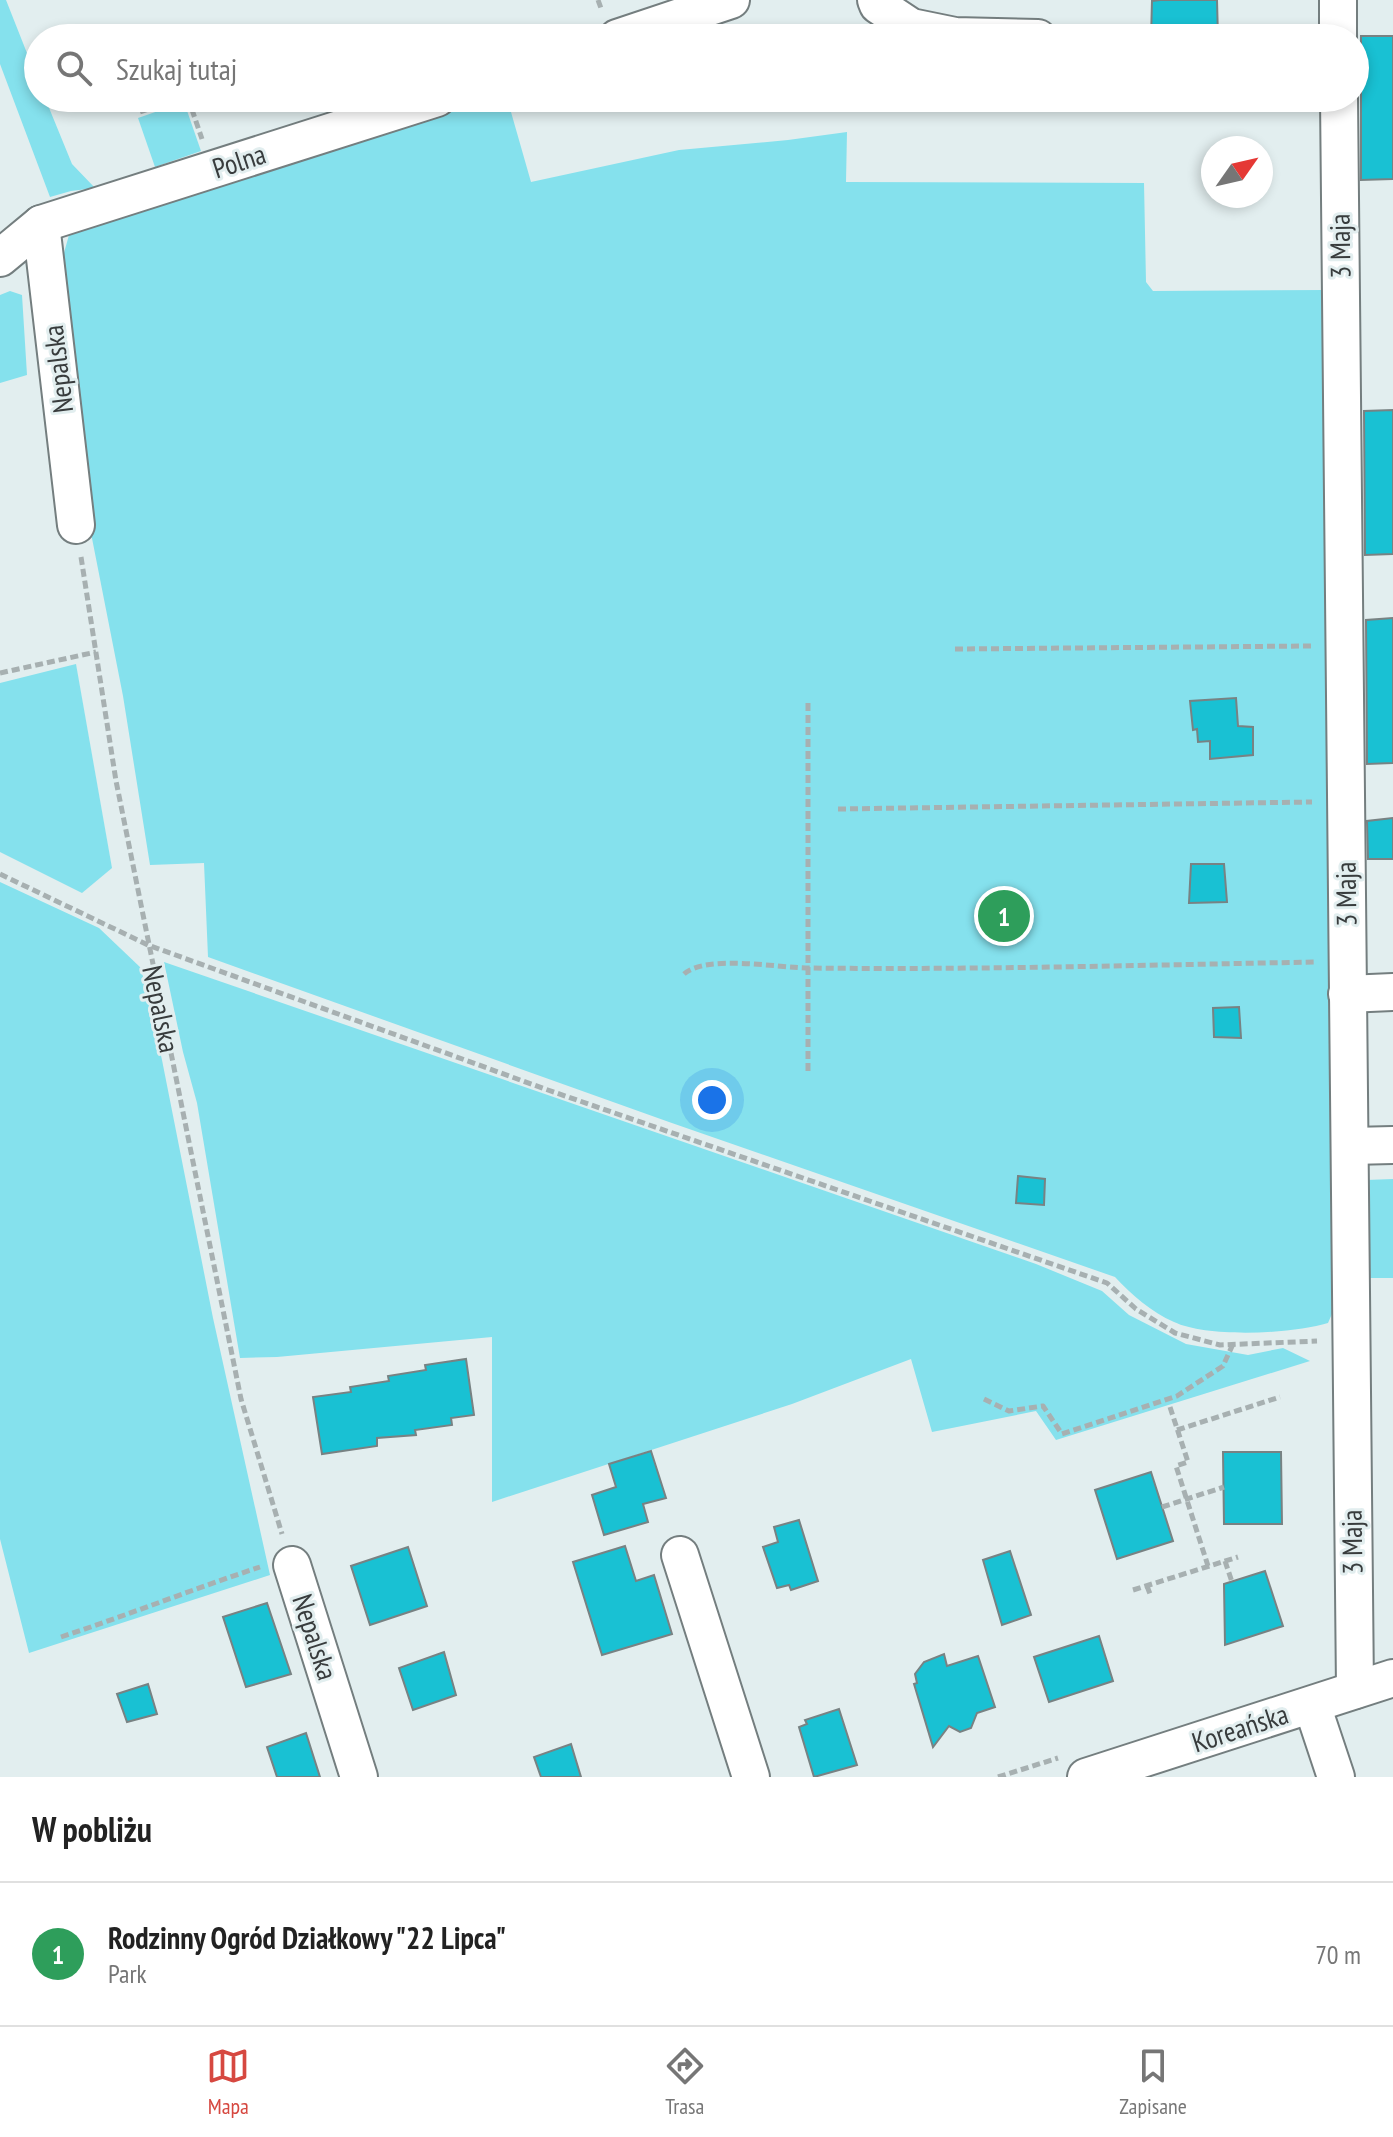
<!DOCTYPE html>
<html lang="pl">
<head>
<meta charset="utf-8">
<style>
	body { margin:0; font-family:"PT Sans Narrow",sans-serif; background:#f2f2f2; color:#222 }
	.compass { position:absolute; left:1201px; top:136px; width:72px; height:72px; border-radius:50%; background:#fff; box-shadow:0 4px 12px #0003; rotate:56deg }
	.you { position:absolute; left:712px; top:1100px; width:28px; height:28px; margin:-20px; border:6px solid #fff; border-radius:50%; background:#1a73e8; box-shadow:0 0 0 12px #1a73e833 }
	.badge { display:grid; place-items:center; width:52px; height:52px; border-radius:50%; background:#d64840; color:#fff; font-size:26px; font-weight:700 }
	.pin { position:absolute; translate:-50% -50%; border:4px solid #fff; box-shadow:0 2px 8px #0006 }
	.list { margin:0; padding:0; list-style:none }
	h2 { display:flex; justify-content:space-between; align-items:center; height:104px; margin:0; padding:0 32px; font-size:34px }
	h2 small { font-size:26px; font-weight:400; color:#767676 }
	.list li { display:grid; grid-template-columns:52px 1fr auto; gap:24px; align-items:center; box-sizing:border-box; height:144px; padding:0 32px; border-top:2px solid #e0e0e0 }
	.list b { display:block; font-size:30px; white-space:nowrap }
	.list p { margin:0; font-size:26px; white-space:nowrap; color:#767676 }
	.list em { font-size:26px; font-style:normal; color:#767676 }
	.icon { flex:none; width:44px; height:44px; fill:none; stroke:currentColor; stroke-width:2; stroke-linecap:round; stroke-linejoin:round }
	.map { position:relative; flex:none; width:1393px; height:1777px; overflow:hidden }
	.search { position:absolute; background:#fff; box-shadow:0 4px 12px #0003; left:24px; right:24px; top:24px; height:88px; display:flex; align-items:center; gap:20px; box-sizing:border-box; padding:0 28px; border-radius:44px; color:#767676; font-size:30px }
	.sheet { height:248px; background:#fff }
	nav { display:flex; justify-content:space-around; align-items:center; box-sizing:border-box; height:112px; border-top:2px solid #e0e0e0; background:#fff; font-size:22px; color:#767676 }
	nav a { display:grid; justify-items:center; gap:4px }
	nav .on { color:#d64840 }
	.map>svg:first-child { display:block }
</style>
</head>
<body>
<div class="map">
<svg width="1393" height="1777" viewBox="0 0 1393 1777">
	<rect width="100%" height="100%" fill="#e2eeef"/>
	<g fill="#85e1ed">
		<path d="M0 0H6L38 81V98H45L72 164 95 188 71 191 50 197 0 64Z"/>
		<path d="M482 98H507L531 182 679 150 788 140 847 132 846 182 1144 183 1146 282 1153 291 1327 290 1338 1300 1328 1323C1292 1334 1208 1338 1174 1322 1151 1312 1132 1295 1115 1277L669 1122 208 957 204 863 150 865 123 696 89 523 60 267 69 235Z"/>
		<path d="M184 102 201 151 155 167 138 118Z"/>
		<path d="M10 291 22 295 27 375 0 383V295Z"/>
		<path d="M76 664 112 868 82 893 0 852V683Z"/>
		<path d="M0 882 99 928 141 968 162 1060 213 1318 270 1575 29 1653 0 1539Z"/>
		<path d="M164 962 1036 1264 1102 1291 1129 1315 1186 1344 1248 1355 1283 1348 1310 1361 1056 1440 1036 1411 932 1432 911 1359 792 1404 492 1502V1337L277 1357 240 1358 197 1103 183 1052Z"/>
		<path d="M1393 1179V1278H1368L1366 1180Z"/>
	</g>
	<g fill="#19c1d3" stroke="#788283" stroke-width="2">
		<path d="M1160 0H1217L1218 38H1151L1152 1Z"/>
		<path d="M1361 36H1393V179L1361 180Z"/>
		<path d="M1393 410V554L1365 555 1364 411Z"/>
		<path d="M1393 618V763L1367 764 1366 620Z"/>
		<path d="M1236 698 1238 726 1253 727V755L1210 759V741L1198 742 1197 729 1193 730 1190 701Z"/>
		<path d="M1393 818V859H1368L1367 821Z"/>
		<path d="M1191 864H1224L1227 902 1189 903Z"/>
		<path d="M1239 1007 1241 1038 1214 1037 1213 1008Z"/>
		<path d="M1018 1176 1045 1179 1044 1205 1016 1203Z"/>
		<path d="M466 1359 474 1415 451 1418 452 1425 415 1430 416 1435 377 1438V1446L322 1454 313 1397 351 1392 350 1387 389 1381 388 1376 426 1370 425 1365Z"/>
		<path d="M651 1451 666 1498 643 1504 648 1522 604 1535 592 1495 616 1487 609 1464Z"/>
		<path d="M1223 1452H1281L1282 1524H1224Z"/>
		<path d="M1151 1472 1173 1541 1117 1559 1095 1490Z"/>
		<path d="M799 1520 818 1581 791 1590 789 1585 777 1588 763 1547 778 1542 774 1527Z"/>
		<path d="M625 1546 636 1581 654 1575 672 1634 602 1655 573 1562Z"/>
		<path d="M408 1547 427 1606 370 1625 351 1566Z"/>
		<path d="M1010 1551 1031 1615 1002 1625 983 1560Z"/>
		<path d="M1265 1571 1283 1626 1225 1645 1224 1584Z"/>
		<path d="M267 1603 291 1674 246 1687 223 1617Z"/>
		<path d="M1099 1636 1113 1681 1049 1702 1034 1657Z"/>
		<path d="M444 1652 456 1695 413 1710 399 1668Z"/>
		<path d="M944 1654 947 1666 978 1656 995 1707 977 1713 971 1728 960 1732 949 1726 933 1747 914 1684 917 1683 915 1674 924 1662Z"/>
		<path d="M148 1684 157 1714 127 1722 117 1694Z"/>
		<path d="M839 1709 857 1765 814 1777 799 1727 807 1724 805 1720Z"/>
		<path d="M306 1733 320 1777H277L267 1747Z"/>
		<path d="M571 1744 581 1777H541L534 1757Z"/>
	</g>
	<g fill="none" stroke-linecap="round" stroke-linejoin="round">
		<g stroke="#747e7f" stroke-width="40">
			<g id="minor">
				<path d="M876 0 878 5 911 27 955 36 1038 38"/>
				<path d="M1338 0V38"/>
				<path d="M617 38 731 0"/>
				<path d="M1339 98 1355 1690"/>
				<path d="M41 224 76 525"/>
				<path d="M0 258 41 224 437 98"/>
				<path d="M1347 994 1393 992"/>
				<path d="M1351 1146 1393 1145"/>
				<path d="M680 1555 751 1777"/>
				<path d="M292 1565 359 1777"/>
				<path d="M1312 1705 1336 1777"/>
				<path d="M1086 1777 1393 1678"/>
			</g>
		</g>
		<g stroke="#a7b0b1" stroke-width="5" stroke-dasharray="8 4" stroke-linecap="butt">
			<path d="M598 0 602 11"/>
			<path d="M561 38 586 30"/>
			<path d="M188 98 202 139"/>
			<path d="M140 112 179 98"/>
			<path d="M81 557 116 781 241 1399 282 1534"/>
			<path d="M955 649 1311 646"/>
			<path d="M0 673 96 652"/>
			<path d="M838 809 1312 802"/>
			<path d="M0 874 148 945 545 1089 1107 1283 1136 1309 1175 1333 1220 1345 1317 1341"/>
			<path d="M684 974C706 954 779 968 809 968 978 970 1147 965 1316 962"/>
			<path d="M808 1071V703"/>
			<path d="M984 1399 1009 1411 1043 1406 1062 1434 1177 1396 1223 1366 1233 1344"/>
			<path d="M1170 1407 1188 1462 1176 1466 1208 1566"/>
			<path d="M1177 1430 1280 1397"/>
			<path d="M1162 1507 1224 1487"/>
			<path d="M1225 1561 1232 1582"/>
			<path d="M1147 1586 1150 1594"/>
			<path d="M1133 1590 1238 1557"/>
			<path d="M61 1637C128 1615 193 1589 260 1567"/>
			<path d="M998 1777 1058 1758"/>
		</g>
		<use href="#minor" stroke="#fff" stroke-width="36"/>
	</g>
	<g text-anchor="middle" stroke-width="6" stroke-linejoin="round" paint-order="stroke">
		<g font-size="28" fill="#383c3d" stroke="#e2eeef">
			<text transform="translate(239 161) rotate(-18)" y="10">Polna</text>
			<text transform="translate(1340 246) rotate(-91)" y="10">3 Maja</text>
			<text transform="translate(58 369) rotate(-97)" y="10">Nepalska</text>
			<text transform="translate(1346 894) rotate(-91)" y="10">3 Maja</text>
			<text transform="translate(161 1009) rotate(78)" y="10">Nepalska</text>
			<text transform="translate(1352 1542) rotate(-91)" y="10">3 Maja</text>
			<text transform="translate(315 1637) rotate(72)" y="10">Nepalska</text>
			<text transform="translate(1240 1728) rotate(-18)" y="10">Koreańska</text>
		</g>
	</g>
</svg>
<svg class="compass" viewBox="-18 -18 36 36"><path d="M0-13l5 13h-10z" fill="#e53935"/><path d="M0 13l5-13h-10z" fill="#767676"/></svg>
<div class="you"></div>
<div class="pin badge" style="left:1004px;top:916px;background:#2e9e5b">1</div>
<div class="search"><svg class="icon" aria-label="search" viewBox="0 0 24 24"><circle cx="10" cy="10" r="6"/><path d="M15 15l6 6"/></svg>Szukaj tutaj</div>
</div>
<section class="sheet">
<h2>W pobliżu<small></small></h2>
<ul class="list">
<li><span class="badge" style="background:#2e9e5b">1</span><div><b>Rodzinny Ogród Działkowy &quot;22 Lipca&quot;</b><p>Park</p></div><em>70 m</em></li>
</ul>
</section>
<nav>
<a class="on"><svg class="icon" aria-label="map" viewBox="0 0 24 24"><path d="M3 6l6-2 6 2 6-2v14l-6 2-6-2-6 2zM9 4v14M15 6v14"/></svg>Mapa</a>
<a><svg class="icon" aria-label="directions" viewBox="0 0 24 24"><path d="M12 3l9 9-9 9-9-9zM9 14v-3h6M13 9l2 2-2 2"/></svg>Trasa</a>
<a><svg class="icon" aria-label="saved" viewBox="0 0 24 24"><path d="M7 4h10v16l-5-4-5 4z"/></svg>Zapisane</a>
</nav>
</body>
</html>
